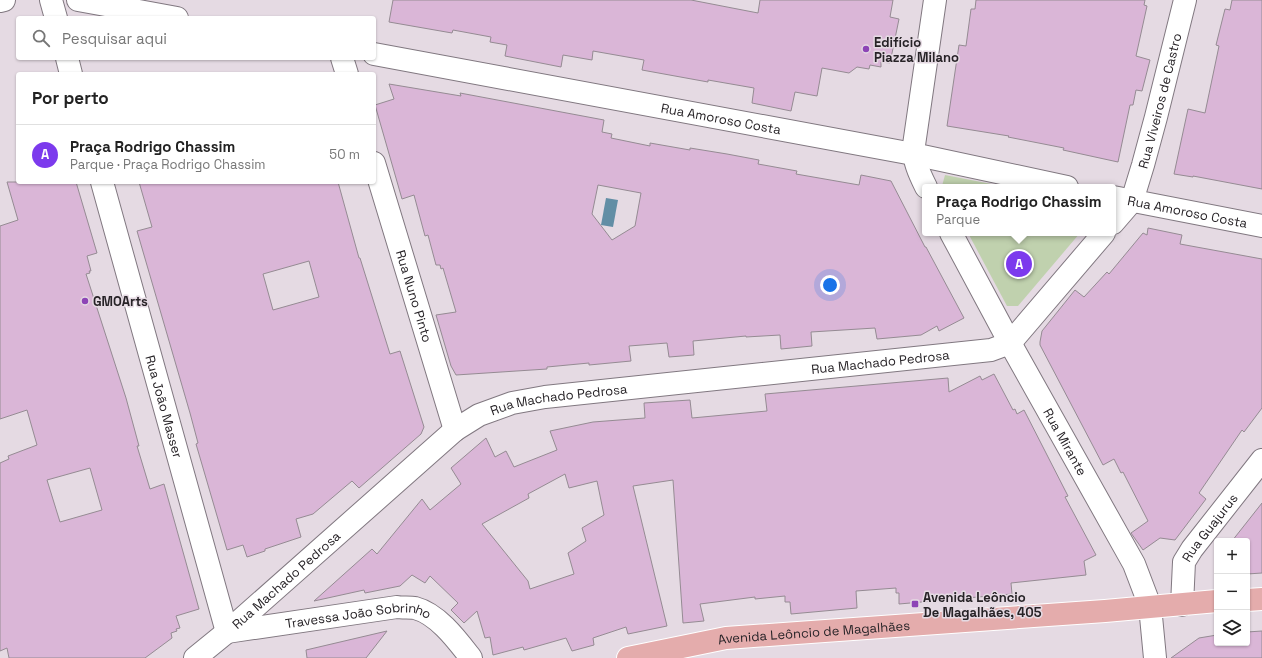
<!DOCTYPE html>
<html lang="pt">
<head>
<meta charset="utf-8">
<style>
	body { margin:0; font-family:"Space Grotesk",sans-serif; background:#f6f6f6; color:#222 }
	.controls { position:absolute; right:12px; bottom:12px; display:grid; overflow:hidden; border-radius:4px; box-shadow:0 1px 3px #0004 }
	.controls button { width:36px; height:36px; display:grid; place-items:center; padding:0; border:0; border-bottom:1px solid #e0e0e0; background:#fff; color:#222; font:20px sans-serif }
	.you { position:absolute; left:830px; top:285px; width:14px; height:14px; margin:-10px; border:3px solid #fff; border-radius:50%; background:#1a73e8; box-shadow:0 0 0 6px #1a73e833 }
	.badge { display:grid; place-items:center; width:26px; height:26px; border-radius:50%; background:#7c3aed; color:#fff; font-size:13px; font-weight:700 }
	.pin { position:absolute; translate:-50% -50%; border:2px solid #fff; box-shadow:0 1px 4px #0006 }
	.popup { position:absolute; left:922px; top:184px; width:194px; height:52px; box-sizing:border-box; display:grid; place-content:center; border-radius:4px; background:#fff; filter:drop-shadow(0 1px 3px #0005); font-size:13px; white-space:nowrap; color:#767676 }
	.popup b { font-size:15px; color:#222 }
	.popup::after { content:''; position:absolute; left:50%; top:100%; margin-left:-8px; border:8px solid transparent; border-top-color:#fff }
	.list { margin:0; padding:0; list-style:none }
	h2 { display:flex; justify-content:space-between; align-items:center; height:52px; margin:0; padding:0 16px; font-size:17px }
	h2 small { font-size:13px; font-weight:400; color:#767676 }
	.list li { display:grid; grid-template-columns:26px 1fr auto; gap:12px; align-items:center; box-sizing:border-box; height:60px; padding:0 16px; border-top:1px solid #e0e0e0 }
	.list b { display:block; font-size:15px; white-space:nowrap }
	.list p { margin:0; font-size:13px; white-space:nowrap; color:#767676 }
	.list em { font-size:13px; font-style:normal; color:#767676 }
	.icon { flex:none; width:22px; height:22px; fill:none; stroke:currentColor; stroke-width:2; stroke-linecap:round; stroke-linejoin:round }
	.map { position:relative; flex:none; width:1262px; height:658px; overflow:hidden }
	.search { position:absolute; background:#fff; box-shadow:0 1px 3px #0004; left:16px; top:16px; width:360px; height:44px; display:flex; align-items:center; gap:10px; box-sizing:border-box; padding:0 14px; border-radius:4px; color:#767676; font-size:15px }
	.panel { position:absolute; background:#fff; box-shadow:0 1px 3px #0004; left:16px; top:72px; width:360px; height:112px; border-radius:4px }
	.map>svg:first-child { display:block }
</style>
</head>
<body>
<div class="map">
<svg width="1262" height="658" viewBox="0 0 1262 658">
	<rect width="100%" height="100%" fill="#e5dae3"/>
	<g fill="#c0d1ae">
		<path d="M945 175 1007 187H943L942 186Z"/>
		<path d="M968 233H1080L1018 306H1007Z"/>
	</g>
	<path fill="#628ea5" d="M606 198 618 200 613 227 601 225Z"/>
	<g fill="#dab6d7" stroke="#958b93" fill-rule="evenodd">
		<path d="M393 0H691L758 13 760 0H893L890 17 899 19 890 63 881 62V67L870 65 869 69 857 67 849 73 822 68 817 96 795 92 791 111 752 103 754 88 708 80V82L642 70 644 60 593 51 592 60 563 55 561 67 505 56 507 45 490 42 491 37 453 30 452 33 389 22Z"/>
		<path d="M976 0H1145L1144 5 1147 6 1136 56 1150 60 1142 91 1136 90 1133 105H1130L1118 162 1063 150 1064 148 1008 137 1009 136 947 126 959 45 966 46 971 9H975Z"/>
		<path d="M1232 0H1262V189L1193 176V177L1174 174 1188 109 1205 113 1219 46 1216 45 1225 9 1230 10Z"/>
		<path d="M389 84 461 96 460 93 604 120 602 132 612 134 611 138 650 146V143L690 150V148L727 154 759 160 758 164 797 171 796 174 859 185 861 175 891 181 925 247H926L964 318 939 331 937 326 921 335 877 339 875 328 811 332 812 346 781 349 780 335 746 337V336L693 341 694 355 669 357 667 343 629 346 631 361 589 365V363L547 367V369L456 375 451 366 436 315 456 312 443 268 441 269 440 265H436L428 235 425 236 414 195 402 199 375 105 394 99ZM598 185 641 193 635 226 612 240 592 214Z"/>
		<path d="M7 182H76L97 253 87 256 91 271H89L90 273 86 274 126 398 139 446H137L150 489 164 484 199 609 176 616 180 628 176 629 177 631 171 633 172 638 145 658H9L7 648 0 651V463L9 459 8 456 37 445 27 410 0 419V226L18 220ZM90 468 102 510 60 522 47 480Z"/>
		<path d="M139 182H338L359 258H360L390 354 400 351 424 427 421 434 359 488 352 481 313 514 296 519 301 537 265 549V551L247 557 243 545 227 550 196 444 198 443 190 413 137 231 152 227ZM309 261 319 297 273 310 263 274Z"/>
		<path d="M1148 228 1182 235 1180 244 1262 259V408L1244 432 1242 430 1199 493 1206 499 1175 540 1160 538 1143 550 1131 533 1148 521 1123 472 1121 473 1114 459 1103 465 1040 345V342L1042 331 1075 290 1084 297 1107 272 1109 274 1143 233 1147 235Z"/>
		<path d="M994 374 1013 410 1015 409 1017 414 1024 410 1068 496 1065 497 1096 555 1084 561 1086 575 1011 583 1012 594 899 604V593H896V588L856 591 857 608 791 614 790 602H785V596L755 599V597L700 604 704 621 683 623 673 480 633 486 667 626 628 634 626 627 593 638 594 645 572 651 566 638 524 650 523 647 493 655 490 637 485 638 477 611 464 623 451 610 458 603 430 576 425 583 412 575 400 586 365 593 364 590 314 601 372 549 377 554 422 499 430 510 461 484 451 468 486 438 495 457 506 451 514 467 557 450 550 431 593 422 645 418 644 403 690 400 692 418 767 411 765 394 948 378 949 392 980 376 982 380ZM565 474 569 488 597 481 604 515 582 528 586 541 568 553 574 574 530 589 528 581 482 524 529 498 528 494Z"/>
		<path d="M1262 503V573L1247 574V541H1232Z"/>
		<path d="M387 631 366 658H307L306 650Z"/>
		<path d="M1262 631V658H1171L1199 638 1217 635V643H1247V632Z"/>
	</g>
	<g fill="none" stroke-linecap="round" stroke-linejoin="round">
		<g stroke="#817880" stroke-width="24">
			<g id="minor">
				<path d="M51 0 56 18"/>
				<path d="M78 0 177 18"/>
				<path d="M0 1 4 0"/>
				<path id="s1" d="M374 54 913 154 1067 187"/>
				<path d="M67 58 71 74"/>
				<path d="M342 58 347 74"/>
				<path id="s2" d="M374 163 455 430"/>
				<path id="s3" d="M102 182 227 632 397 607C402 608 410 607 415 608 438 614 457 640 471 658"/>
				<path d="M926 187C919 173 913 160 914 145L935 0"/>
				<path id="s4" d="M1113 197 1262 226"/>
				<path id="s5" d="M1113 223 1132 201 1143 165 1156 117 1185 0"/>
				<path id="s6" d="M951 233 1010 343 1134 564 1150 606 1155 658"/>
				<path id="s7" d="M1182 605 1184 562 1192 549 1262 460"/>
				<path id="s8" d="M195 658 227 632 455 430 479 415 512 403 545 397 991 350 1010 343 1104 233"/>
			</g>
		</g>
		<g stroke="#fff" stroke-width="24">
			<g id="major">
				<path d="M1247 600 1262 599"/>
				<path id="s9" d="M628 658 726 638 1105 611 1217 601"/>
			</g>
		</g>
		<use href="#minor" stroke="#fff" stroke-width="22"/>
		<use href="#major" stroke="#e4acac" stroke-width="22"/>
	</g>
	<g fill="#8d44b6" stroke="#e5dae3" stroke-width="1.5">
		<circle cx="866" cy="49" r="4"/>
		<circle cx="85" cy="301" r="4"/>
		<rect x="911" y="600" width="8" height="8" rx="2"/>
	</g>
	<g text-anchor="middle" stroke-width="3" stroke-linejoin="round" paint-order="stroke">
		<g font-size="13" font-weight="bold" fill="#272327" stroke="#e5dae3" text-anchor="start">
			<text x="874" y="47">Edifício<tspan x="874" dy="15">Piazza Milano</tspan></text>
			<text x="93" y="306">GMOArts</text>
			<text x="923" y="602">Avenida Leôncio<tspan x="923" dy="15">De Magalhães, 405</tspan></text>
		</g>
		<g font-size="13" fill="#272327" stroke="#e5dae3">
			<text dy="5" stroke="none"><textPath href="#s5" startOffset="133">Rua Viveiros de Castro</textPath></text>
			<text dy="5" stroke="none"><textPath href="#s1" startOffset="353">Rua Amoroso Costa</textPath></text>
			<text dy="5" stroke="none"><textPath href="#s4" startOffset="76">Rua Amoroso Costa</textPath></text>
			<text dy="5" stroke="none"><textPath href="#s2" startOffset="139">Rua Nuno Pinto</textPath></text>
			<text dy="5" stroke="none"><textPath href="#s8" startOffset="780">Rua Machado Pedrosa</textPath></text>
			<text dy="5" stroke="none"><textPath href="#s8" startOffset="456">Rua Machado Pedrosa</textPath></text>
			<text dy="5" stroke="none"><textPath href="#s3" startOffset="233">Rua João Masser</textPath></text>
			<text dy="5" stroke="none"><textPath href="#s6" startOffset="238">Rua Mirante</textPath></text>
			<text dy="5" stroke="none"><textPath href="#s7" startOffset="86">Rua Guajurus</textPath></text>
			<text dy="5" stroke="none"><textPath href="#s8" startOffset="120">Rua Machado Pedrosa</textPath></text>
			<text dy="5" stroke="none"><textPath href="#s3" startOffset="600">Travessa João Sobrinho</textPath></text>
			<text dy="5" stroke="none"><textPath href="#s9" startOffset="188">Avenida Leôncio de Magalhães</textPath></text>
		</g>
	</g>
</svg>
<div class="controls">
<button>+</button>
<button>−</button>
<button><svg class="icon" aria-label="layers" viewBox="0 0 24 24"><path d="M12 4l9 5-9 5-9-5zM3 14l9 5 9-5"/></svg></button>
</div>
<div class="you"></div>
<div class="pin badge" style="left:1019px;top:264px">A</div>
<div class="popup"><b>Praça Rodrigo Chassim</b>Parque</div>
<div class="search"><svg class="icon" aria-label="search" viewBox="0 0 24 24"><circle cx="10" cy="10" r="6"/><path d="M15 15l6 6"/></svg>Pesquisar aqui</div>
<section class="panel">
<h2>Por perto<small></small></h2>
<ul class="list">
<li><span class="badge">A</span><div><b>Praça Rodrigo Chassim</b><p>Parque · Praça Rodrigo Chassim</p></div><em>50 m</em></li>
</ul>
</section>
</div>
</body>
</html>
